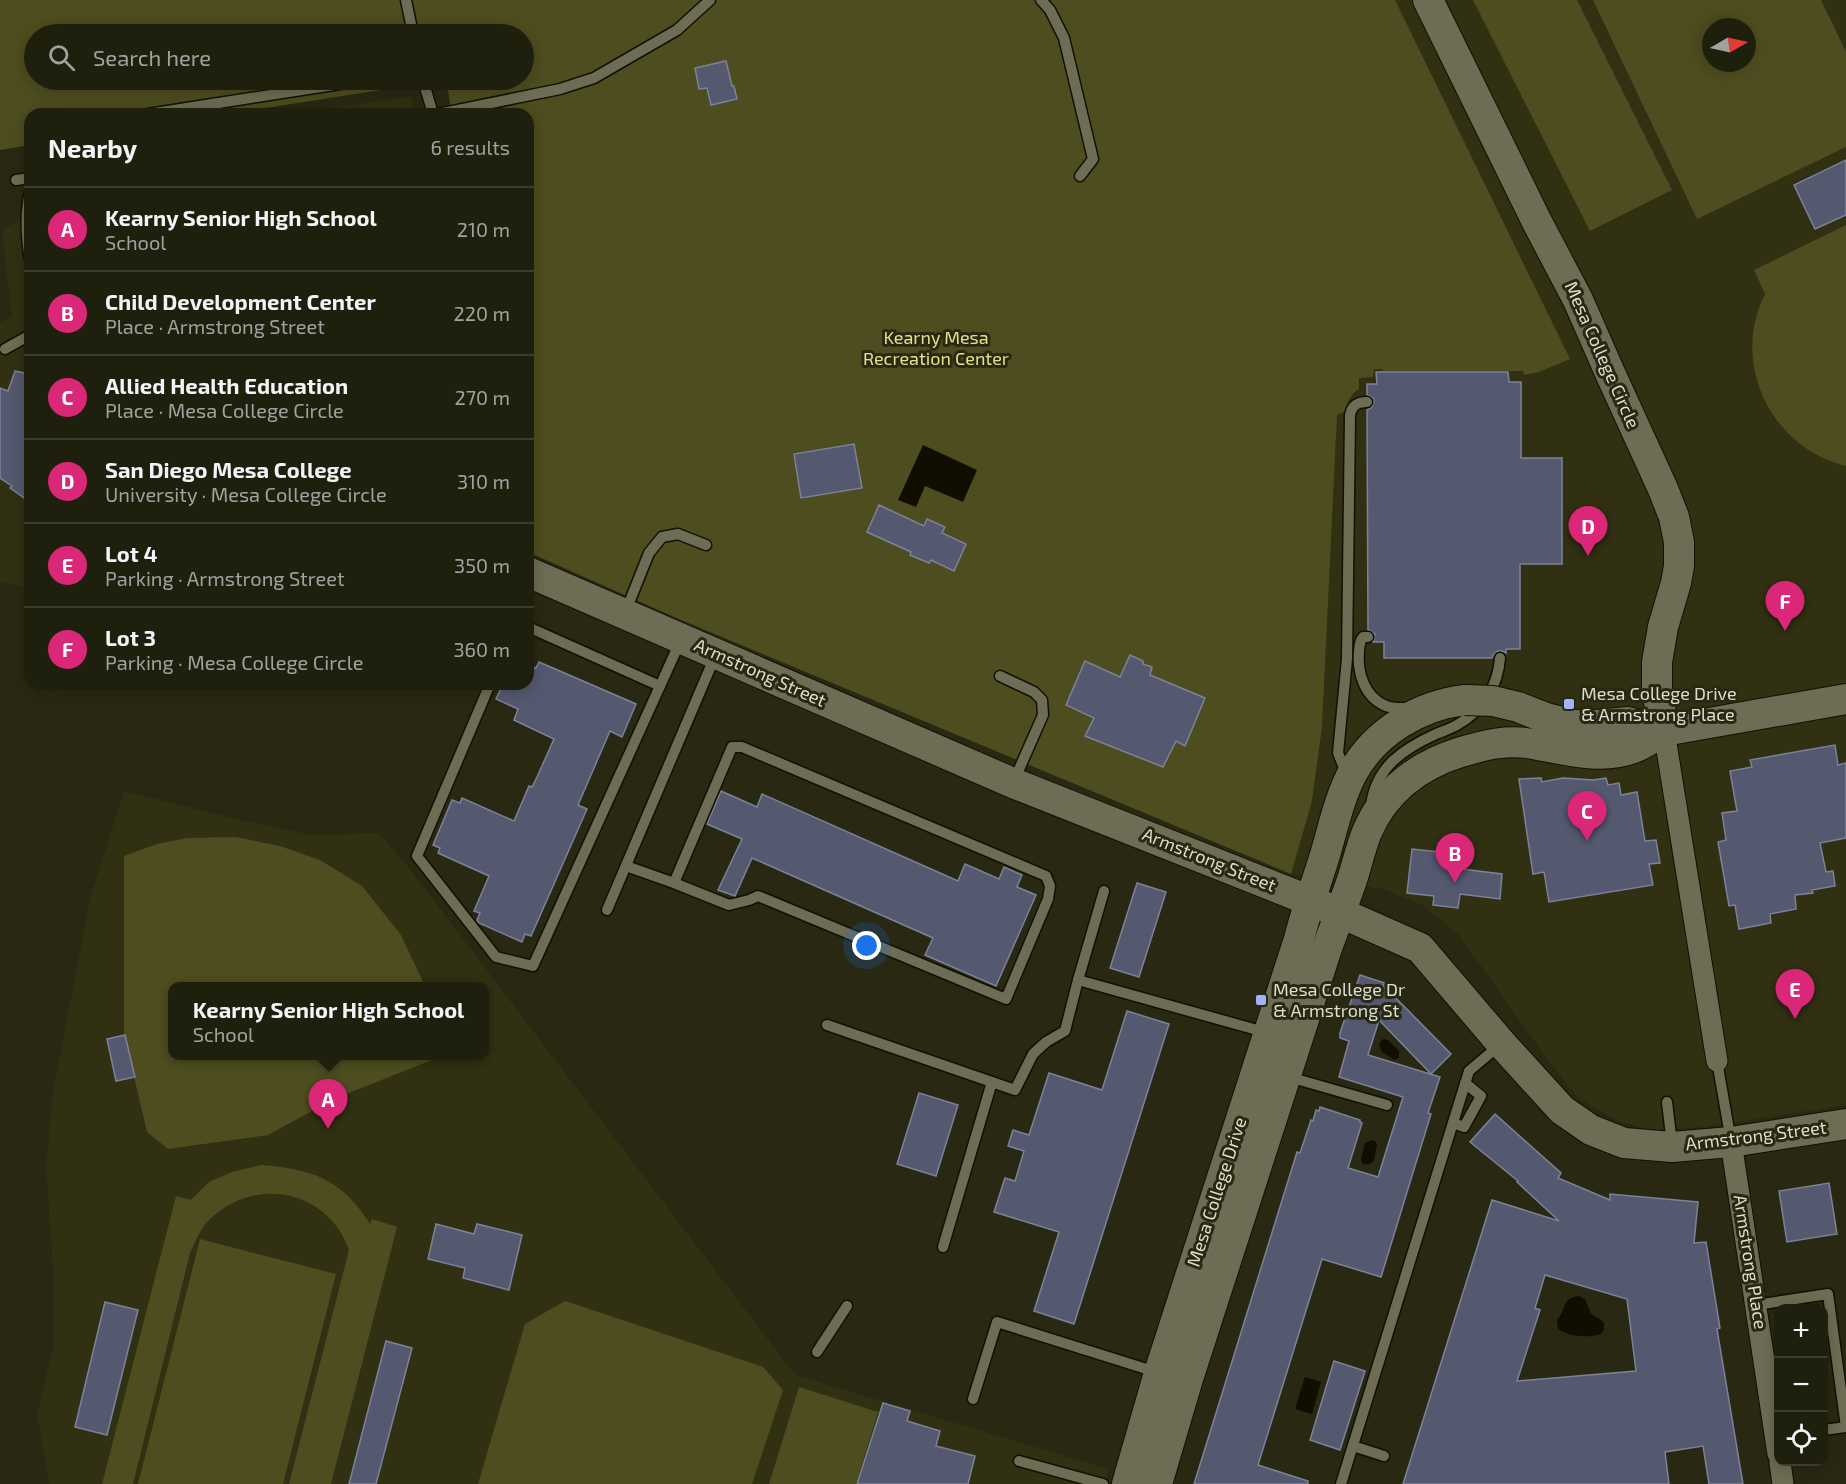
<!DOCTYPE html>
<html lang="en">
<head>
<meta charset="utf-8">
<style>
	body { margin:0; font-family:"Exo 2",sans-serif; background:#272717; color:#f1f3f6 }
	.controls { position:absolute; right:18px; bottom:18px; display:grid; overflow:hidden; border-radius:12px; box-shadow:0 3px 15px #0003 }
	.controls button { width:54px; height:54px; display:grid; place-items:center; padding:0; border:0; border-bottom:2px solid #3c3d2e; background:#1f1f0e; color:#f1f3f6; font:30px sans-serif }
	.compass { position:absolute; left:1702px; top:18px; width:54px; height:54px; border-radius:50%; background:#1f1f0e; box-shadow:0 3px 15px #0003; rotate:81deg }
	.you { position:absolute; left:867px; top:946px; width:21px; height:21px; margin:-15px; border:4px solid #fff; border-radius:50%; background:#1a73e8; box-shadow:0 0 0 9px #1a73e833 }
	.badge { display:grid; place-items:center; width:39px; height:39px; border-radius:50%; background:#db2777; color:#fff; font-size:20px; font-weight:700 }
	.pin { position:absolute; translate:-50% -50px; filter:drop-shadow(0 2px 3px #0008) }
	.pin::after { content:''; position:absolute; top:32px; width:21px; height:18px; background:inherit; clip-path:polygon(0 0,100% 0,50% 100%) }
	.popup { position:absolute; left:168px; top:982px; width:321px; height:78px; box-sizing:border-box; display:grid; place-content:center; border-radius:12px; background:#1f1f0e; filter:drop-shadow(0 2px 4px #0005); font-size:20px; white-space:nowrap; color:#a1a29e }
	.popup b { font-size:22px; color:#f1f3f6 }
	.popup::after { content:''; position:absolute; left:50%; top:100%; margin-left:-12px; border:12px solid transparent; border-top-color:#1f1f0e }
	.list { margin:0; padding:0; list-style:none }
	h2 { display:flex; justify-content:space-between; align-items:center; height:78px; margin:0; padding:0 24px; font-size:26px }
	h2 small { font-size:20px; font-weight:400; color:#a1a29e }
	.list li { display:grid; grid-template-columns:39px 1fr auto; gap:18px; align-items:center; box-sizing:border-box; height:84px; padding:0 24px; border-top:2px solid #3c3d2e }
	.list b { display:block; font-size:22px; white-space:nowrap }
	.list p { margin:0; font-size:20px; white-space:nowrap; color:#a1a29e }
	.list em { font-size:20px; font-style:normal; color:#a1a29e }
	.icon { flex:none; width:33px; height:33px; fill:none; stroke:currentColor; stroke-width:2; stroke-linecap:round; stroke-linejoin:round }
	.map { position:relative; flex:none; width:1846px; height:1484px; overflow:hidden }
	.search { position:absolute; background:#1f1f0e; box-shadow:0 3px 15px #0003; left:24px; top:24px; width:510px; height:66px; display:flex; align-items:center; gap:15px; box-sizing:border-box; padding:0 21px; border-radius:33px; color:#a1a29e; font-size:22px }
	.panel { position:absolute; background:#1f1f0e; box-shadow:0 3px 15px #0003; left:24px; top:108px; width:510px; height:582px; border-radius:18px }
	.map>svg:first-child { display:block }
</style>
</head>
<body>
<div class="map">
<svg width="1846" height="1484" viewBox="0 0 1846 1484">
	<rect width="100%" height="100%" fill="#292913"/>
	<g fill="#313012" fill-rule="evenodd">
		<path d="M1378 0H1846V1105L1705 1127 1652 1130 1620 1122 1578 1098 1542 1052 1459 935 1422 905 1384 889 1291 874 1312 801 1322 727 1338 385ZM1711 27H1747V63H1711Z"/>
		<path d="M412 96 415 114H290Z"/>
		<path d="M30 213V590L0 581V322L12 317 2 231Z"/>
		<path d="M124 791 240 820 312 835 379 833 409 868 795 1375 1109 1469 1105 1484H49L37 1414 53 1349V1268L46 1166 53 1093 90 899ZM172 986H484V1056H172Z"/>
	</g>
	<g fill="#4e4d1f" fill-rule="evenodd">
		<path d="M0 0H1395L1570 359 1539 372 1524 375 1523 371H1383L1382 369H1374L1373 377 1359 378V389C1350 395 1348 400 1346 411L1337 415 1322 727 1312 801 1291 874 681 620 528 552V114H452L446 80 227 114H30V145L0 150ZM34 34H524V80H34Z"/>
		<path d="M1473 0H1577L1672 190 1590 231Z"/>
		<path d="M1593 0H1821L1846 52V147L1697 219ZM1711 27H1747V63H1711Z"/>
		<path d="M1846 225V466C1771 448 1730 363 1765 294L1754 270Z"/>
		<path d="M236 837 280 846 320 860 362 886 401 935 425 986H172V1056H432V1060L336 1098 268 1135 168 1149 147 1132 124 1034V856L157 844 187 838Z"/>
		<path d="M261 1165C312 1169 342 1179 370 1224L372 1219 397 1227 331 1484H289L349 1250C328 1189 253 1175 208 1221 200 1230 195 1242 190 1253L133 1484H102L176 1196 191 1200 209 1182 232 1172Z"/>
		<path d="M200 1239 336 1274 283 1484H138Z"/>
		<path d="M565 1301 763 1367 783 1390 752 1484H478L525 1324Z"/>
		<path d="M799 1387 878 1412 856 1484H769Z"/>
	</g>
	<g fill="#0f0e00">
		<path d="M923 445 977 470 963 502 925 486 916 507 898 500Z"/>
		<path d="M1383 1039 1388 1040 1399 1051V1058L1394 1060 1381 1051 1379 1043Z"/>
		<path d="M1371 1140 1375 1141 1377 1145 1374 1160C1371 1165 1367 1165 1362 1163L1361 1159 1365 1143Z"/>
		<path d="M1579 1296 1585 1299 1591 1314 1600 1319 1604 1323V1330L1601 1334C1588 1338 1570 1337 1558 1329L1557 1320C1567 1309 1561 1298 1579 1296Z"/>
		<path d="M1305 1377 1321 1382 1312 1414 1295 1409Z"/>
	</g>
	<g fill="#54596f" stroke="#7c8299" stroke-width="1.5" fill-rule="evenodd">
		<path d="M726 61 732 86H734L737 99 711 105 707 88 699 89 695 68Z"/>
		<path d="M1846 160V215L1815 229 1794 185Z"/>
		<path d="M15 371 30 374V488L24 498 10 488 12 486 0 478V388L8 391Z"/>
		<path d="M1376 372H1508L1509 382H1521V458H1562V564H1520V649H1506V653L1502 651H1498L1494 654 1492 658H1384V642H1373L1375 634 1368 630 1367 410 1371 408 1374 402 1373 398 1367 395V384H1377Z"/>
		<path d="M854 444 862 488 801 498 794 454Z"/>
		<path d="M879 505 924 526 927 519 945 527 942 533 966 544 954 571 931 560 929 563 910 555 911 552 867 532Z"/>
		<path d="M1130 655 1143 661V664L1152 667 1150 675 1205 698 1185 746 1176 741 1163 767 1085 736 1094 718 1066 705 1085 661 1120 677Z"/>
		<path d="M539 662 636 704 622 737 610 731 578 805 587 809 531 936 525 934 522 942 479 923 477 920 480 913 474 911 489 876 438 853 440 848 433 845 452 800 460 803 462 798 514 821 529 786 532 787 537 777 554 739 514 720 518 709 496 699 503 684H528V665L536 668Z"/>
		<path d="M1835 745 1838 765 1846 763V838L1820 843 1826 872 1833 871 1835 886 1812 890 1813 893 1795 895 1796 909 1770 914 1771 923 1739 929 1735 905 1729 906 1718 842 1726 840 1722 813 1737 811 1730 771 1752 767 1750 760Z"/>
		<path d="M1541 778 1542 782 1563 778 1593 780 1606 778 1608 785 1619 783 1621 795 1637 792 1645 841 1656 840 1660 863 1649 864 1653 885 1549 902 1544 872 1533 874 1519 779Z"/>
		<path d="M721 791 757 807 762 794 958 881 965 864 999 879 1004 867 1022 875 1017 887 1036 895 996 986 925 955 933 938 752 858 735 896 718 890 742 839 707 824Z"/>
		<path d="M1441 846 1464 849 1462 869 1502 874 1500 899 1460 894 1458 908 1433 905 1434 896 1407 893 1412 849 1440 852Z"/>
		<path d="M1137 883 1166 892 1139 977 1110 968Z"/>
		<path d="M1360 975 1385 983 1383 985 1451 1054 1431 1074 1379 1020 1368 1055 1440 1077 1428 1113 1431 1114 1381 1277 1322 1259 1258 1465 1308 1481V1484H1194L1297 1152 1300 1153 1311 1120 1313 1121 1316 1110 1319 1111 1320 1107 1360 1120V1122L1362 1123 1348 1168 1378 1177 1403 1097 1339 1077 1349 1041 1340 1038V1033Z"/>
		<path d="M1127 1011 1169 1024 1074 1324 1034 1311 1059 1232 994 1212 1005 1178 1015 1181 1024 1151 1008 1146 1013 1130 1029 1135 1049 1073 1102 1090Z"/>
		<path d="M125 1035 135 1077 116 1081 107 1039Z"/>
		<path d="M919 1093 958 1105 936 1176 897 1164Z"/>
		<path d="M1495 1114 1561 1173 1558 1178 1610 1200V1194L1698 1202 1694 1243 1706 1242 1720 1328 1717 1329 1743 1484H1709L1703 1446 1665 1452 1669 1484H1403L1492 1200 1559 1221 1517 1182 1518 1181 1470 1142ZM1545 1275 1627 1299 1636 1371 1517 1381 1540 1310 1535 1308Z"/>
		<path d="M1829 1183 1837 1234 1787 1242 1779 1191Z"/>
		<path d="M436 1224 474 1234 477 1224 522 1235 509 1290 463 1278 465 1268 428 1259Z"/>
		<path d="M105 1302 138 1310 107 1435 75 1427Z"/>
		<path d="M386 1341 412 1348 376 1484H349Z"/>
		<path d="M1334 1361 1365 1371 1340 1450 1310 1440Z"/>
		<path d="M883 1403 910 1411 907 1421 940 1431 936 1446 975 1456 968 1484H857Z"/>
	</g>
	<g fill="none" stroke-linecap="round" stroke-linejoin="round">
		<g stroke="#121100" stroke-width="13">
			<g id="lane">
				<path d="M406 0 413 34"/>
				<path d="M1041 0 1050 10 1064 38 1093 159 1080 176"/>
				<path d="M423 80 433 114"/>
				<path d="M148 114 366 80"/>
				<path d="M438 114 560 89 594 78 677 30 710 0"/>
				<path d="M16 180 30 178"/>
				<path d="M30 192C25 213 26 237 30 259"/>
				<path d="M5 349 30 335"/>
				<path d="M625 613 649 553 662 537 678 534 706 545"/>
				<path d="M528 627 660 686"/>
				<path d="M1368 637H1363C1359 642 1360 645 1359 651 1357 672 1364 697 1386 706 1393 709 1402 708 1409 708"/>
				<path d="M1000 676 1034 692 1042 700 1043 715 1013 783"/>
				<path d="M490 684 417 856 496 957 533 966 680 642"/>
				<path d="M1347 775 1338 753 1347 659 1350 415C1352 405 1358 402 1367 402"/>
				<path d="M1371 805C1376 767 1403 749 1436 734 1443 731 1450 729 1457 725 1482 711 1498 687 1500 658"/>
				<path d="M626 866 674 883 732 747H742L1046 876 1050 886 1048 899 1006 999 758 896 749 900 729 905 674 883"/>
				<path d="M1104 891 1078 980 1268 1033"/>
				<path d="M607 910 716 654"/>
				<path d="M827 1025 1015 1090 1033 1054 1046 1042 1065 1031 1078 980"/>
				<path d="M1717 1061 1731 1141"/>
				<path d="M1289 1077 1387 1105"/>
				<path d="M1667 1102 1672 1144"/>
				<path d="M1453 1123 1464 1127 1481 1096 1465 1083"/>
				<path d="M943 1247 992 1082"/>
				<path d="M1756 1305 1828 1294 1846 1427 1824 1430"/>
				<path d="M817 1352 847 1306"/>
				<path d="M973 1399 997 1322 1156 1372"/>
				<path d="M1353 1446 1384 1456"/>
				<path d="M1019 1461 1103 1484"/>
				<path d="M1341 1484 1469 1071 1501 1044"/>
			</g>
		</g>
		<g stroke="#121100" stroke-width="23">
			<g id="street">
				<path d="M1664 731 1717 1061"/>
				<path d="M1731 1142 1778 1454"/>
				<path d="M1780 1462 1783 1484"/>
			</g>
		</g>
		<g stroke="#121100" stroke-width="32">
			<g id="secondary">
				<path d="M1428 0 1537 222 1578 300 1610 373 1663 489 1674 517 1679 542V566L1676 583 1663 627 1657 662V690L1664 731"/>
				<path d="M528 572 1013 783 1341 913 1420 948 1501 1043 1562 1110 1591 1130 1624 1143 1672 1147 1731 1142 1846 1124"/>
				<path d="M1518 707 1546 718 1576 725H1597L1628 722 1664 731"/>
				<path d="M1127 1484 1159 1373 1299 939C1306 911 1316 884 1325 855 1333 828 1339 798 1353 772 1375 732 1420 705 1465 700"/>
				<path d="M1157 1484 1187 1382 1327 948C1335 926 1344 903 1352 880 1357 864 1361 847 1367 832 1385 790 1419 765 1461 752 1485 745 1507 739 1533 744 1566 750 1603 761 1636 747 1646 743 1655 736 1664 731L1846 699"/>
			</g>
		</g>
		<use href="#lane" stroke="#6d6c54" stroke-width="10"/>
		<use href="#street" stroke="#6d6c54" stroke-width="21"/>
		<use href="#secondary" stroke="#6d6c54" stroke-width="30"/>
		<g stroke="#121100" stroke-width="32" stroke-linecap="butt">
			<path id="secondary-bridge" d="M1465 700 1493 701 1518 707"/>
		</g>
		<use href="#secondary-bridge" stroke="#6d6c54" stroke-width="30"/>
	</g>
	<g fill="#a3b2fd" stroke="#292913" stroke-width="2">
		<rect x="1563" y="698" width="12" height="12" rx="3"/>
		<rect x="1255" y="994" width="12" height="12" rx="3"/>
	</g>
	<g text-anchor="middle" stroke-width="6" stroke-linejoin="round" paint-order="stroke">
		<g font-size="18" fill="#e4e185" stroke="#292913">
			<text x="936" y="344">Kearny Mesa<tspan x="936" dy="21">Recreation Center</tspan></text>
		</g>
		<g font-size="18" fill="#ddddd0" stroke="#292913">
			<text transform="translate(1602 355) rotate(66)" y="6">Mesa College Circle</text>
			<text transform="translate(760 673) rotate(24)" y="6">Armstrong Street</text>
			<text transform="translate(1209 860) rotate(22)" y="6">Armstrong Street</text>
			<text transform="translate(1756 1136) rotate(-7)" y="6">Armstrong Street</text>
			<text transform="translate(1217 1192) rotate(-72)" y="6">Mesa College Drive</text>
			<text transform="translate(1750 1262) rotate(81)" y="6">Armstrong Place</text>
		</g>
		<g font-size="18" fill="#ddddd0" stroke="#292913" text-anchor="start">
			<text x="1581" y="700">Mesa College Drive<tspan x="1581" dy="21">&amp; Armstrong Place</tspan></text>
			<text x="1273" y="996">Mesa College Dr<tspan x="1273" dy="21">&amp; Armstrong St</tspan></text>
		</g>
	</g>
</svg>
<div class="controls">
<button>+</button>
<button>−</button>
<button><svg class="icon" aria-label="locate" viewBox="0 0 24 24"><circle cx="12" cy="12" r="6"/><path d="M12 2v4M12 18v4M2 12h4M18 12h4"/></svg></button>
</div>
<svg class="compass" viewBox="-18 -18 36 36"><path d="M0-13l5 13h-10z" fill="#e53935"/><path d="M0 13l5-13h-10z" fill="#a1a29e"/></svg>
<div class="you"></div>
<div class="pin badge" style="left:328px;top:1129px">A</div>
<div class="popup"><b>Kearny Senior High School</b>School</div>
<div class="pin badge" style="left:1455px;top:883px">B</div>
<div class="pin badge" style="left:1587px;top:841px">C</div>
<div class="pin badge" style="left:1588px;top:556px">D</div>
<div class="pin badge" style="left:1795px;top:1019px">E</div>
<div class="pin badge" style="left:1785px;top:631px">F</div>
<div class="search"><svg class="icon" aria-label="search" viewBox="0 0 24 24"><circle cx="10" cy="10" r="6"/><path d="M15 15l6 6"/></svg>Search here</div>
<section class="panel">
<h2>Nearby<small>6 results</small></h2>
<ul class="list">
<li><span class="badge">A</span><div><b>Kearny Senior High School</b><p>School</p></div><em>210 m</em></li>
<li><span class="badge">B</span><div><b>Child Development Center</b><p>Place · Armstrong Street</p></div><em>220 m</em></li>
<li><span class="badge">C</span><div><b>Allied Health Education</b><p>Place · Mesa College Circle</p></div><em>270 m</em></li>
<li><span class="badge">D</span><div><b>San Diego Mesa College</b><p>University · Mesa College Circle</p></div><em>310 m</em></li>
<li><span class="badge">E</span><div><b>Lot 4</b><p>Parking · Armstrong Street</p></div><em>350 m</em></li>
<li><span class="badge">F</span><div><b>Lot 3</b><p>Parking · Mesa College Circle</p></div><em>360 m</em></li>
</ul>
</section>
</div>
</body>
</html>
